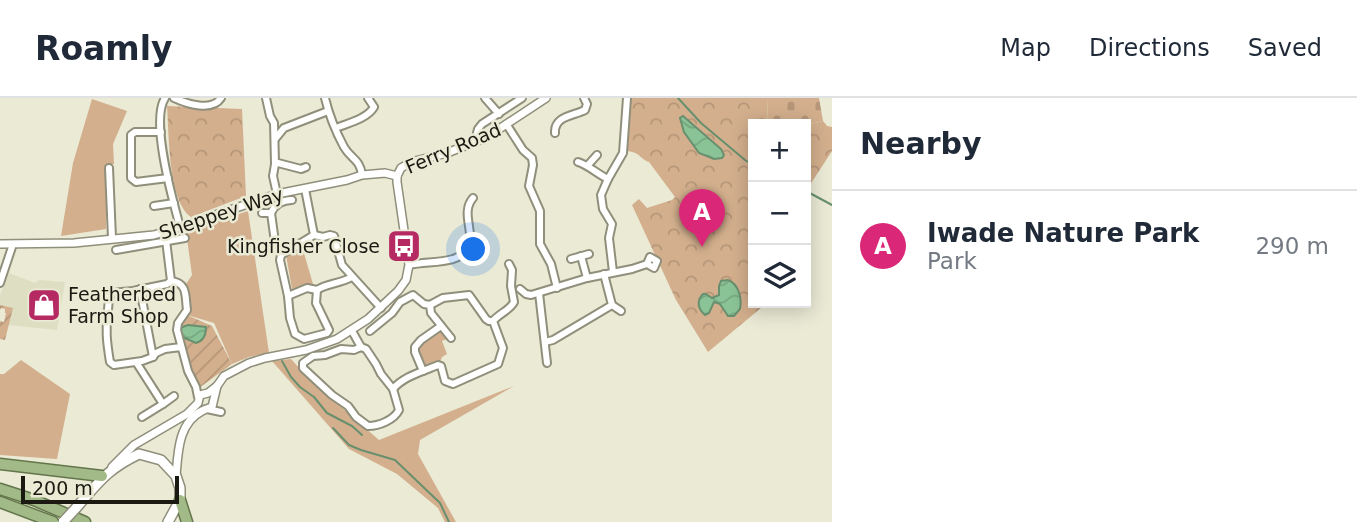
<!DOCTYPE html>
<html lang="en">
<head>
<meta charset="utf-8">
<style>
	body { margin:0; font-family:"DejaVu Sans",sans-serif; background:#f6f6f7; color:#1f2937 }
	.controls { position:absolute; right:21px; top:21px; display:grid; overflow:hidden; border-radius:0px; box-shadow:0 4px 18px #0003 }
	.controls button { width:63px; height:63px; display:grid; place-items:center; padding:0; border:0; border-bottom:2px solid #e0e1e3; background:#fff; color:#1f2937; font:35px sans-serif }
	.scale { position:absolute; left:21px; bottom:18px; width:158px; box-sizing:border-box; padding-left:7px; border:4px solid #1a1a12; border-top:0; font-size:19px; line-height:24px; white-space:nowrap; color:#1a1a12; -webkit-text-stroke:5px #eaead5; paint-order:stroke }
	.you { position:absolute; left:474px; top:152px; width:24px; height:24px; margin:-18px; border:5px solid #fff; border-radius:50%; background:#1a73e8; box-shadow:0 0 0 10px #1a73e833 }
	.badge { display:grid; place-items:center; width:46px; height:46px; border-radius:50%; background:#db2777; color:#fff; font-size:23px; font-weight:700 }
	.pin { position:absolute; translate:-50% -58px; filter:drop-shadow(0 2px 4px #0008) }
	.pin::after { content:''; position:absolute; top:37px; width:24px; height:21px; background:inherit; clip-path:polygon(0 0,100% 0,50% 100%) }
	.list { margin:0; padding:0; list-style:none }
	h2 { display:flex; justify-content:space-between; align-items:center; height:91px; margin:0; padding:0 28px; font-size:30px }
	h2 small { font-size:23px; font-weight:400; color:#747a83 }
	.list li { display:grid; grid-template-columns:46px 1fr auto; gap:21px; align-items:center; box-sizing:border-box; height:112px; padding:0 28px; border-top:2px solid #e0e1e3 }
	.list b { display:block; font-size:26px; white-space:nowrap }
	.list p { margin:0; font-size:23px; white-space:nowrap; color:#747a83 }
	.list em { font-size:23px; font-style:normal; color:#747a83 }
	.icon { flex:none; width:38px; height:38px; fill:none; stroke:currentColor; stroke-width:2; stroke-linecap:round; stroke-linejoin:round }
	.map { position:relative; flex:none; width:832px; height:424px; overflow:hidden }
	header { display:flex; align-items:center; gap:42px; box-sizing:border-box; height:98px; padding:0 35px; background:#fff; border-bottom:2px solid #e0e1e3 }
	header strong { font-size:33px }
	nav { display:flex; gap:38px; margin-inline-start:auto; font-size:24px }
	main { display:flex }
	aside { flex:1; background:#fff }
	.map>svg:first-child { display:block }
</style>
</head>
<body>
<header>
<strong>Roamly</strong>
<nav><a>Map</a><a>Directions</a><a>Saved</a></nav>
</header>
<main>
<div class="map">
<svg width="832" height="424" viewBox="0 0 832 424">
	<defs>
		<pattern id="forest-crowns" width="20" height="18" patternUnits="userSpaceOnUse" patternTransform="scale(1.75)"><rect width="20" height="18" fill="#d3af8d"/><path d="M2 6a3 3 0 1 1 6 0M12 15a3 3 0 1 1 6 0" fill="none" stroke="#b59679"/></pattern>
		<pattern id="cemetery-stones" width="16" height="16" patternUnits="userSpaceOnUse" patternTransform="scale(1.75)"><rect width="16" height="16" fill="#d3af8d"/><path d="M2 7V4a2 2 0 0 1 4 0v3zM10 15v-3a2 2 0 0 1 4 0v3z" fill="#b59679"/></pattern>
		<pattern id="garden-furrows" width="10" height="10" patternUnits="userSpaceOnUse" patternTransform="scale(1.75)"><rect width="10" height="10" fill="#d3af8d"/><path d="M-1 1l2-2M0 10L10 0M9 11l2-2" fill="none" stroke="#b59679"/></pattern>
		<pattern id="water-waves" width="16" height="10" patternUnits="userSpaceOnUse" patternTransform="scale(1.75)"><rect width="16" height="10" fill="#8ac396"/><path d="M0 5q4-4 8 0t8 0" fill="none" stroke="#76a780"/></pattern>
	</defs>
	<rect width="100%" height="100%" fill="#eaead5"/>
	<path fill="#dedfc2" d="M9 175 35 185 39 182 65 184 57 232 8 227 12 210 0 207V197Z"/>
	<g fill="#d3af8d">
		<path d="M92 1 127 13 113 46 114 66 106 67V131L61 138 73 65Z"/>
		<path d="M248 113 269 255 249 259 232 266 214 225 187 217 190 212 186 186 192 177 186 133Z"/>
		<path d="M303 152 313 186 292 191 286 157Z"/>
		<path d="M439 234H442L447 241 442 243 447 256 442 259 439 266 427 270 424 268 418 250Z"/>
		<path d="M291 261 309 281 379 342 514 288 420 342 418 356 456 424H445L438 410 397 376 349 351 272 263Z"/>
		<path d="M21 262 70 296 57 361 0 357V276H4Z"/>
	</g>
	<g fill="url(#forest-crowns)">
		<path d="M630 0H767L768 26H753V175L752 178 753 180V205H767L708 254 676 202 632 107 639 101 647 110 672 102 675 99 649 64C640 61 641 55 628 53V7Z"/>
		<path d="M167 8 242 11 246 98 191 119C168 103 169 35 167 8Z"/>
		<path d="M823 23 827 28 832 29V53L806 93V27Z"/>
	</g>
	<path fill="url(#cemetery-stones)" d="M767 0H819L823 23 806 27 768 26Z"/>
	<g fill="url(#garden-furrows)" fill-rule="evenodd">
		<path d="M0 207 13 210 5 242 0 241V223L4 224 6 215H5V211L1 210 0 212Z"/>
		<path d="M187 217 212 228 232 266 199 290C193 278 178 245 179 232 180 225 183 222 187 217ZM188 227 200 229 199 244 196 245 189 243Z"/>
	</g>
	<g fill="url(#water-waves)" stroke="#68906e" stroke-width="2">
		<path d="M683 18 721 51 724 57 722 60 714 61 699 55 684 34 680 20Z"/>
		<path d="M728 182C739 186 742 201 740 211L734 218H728L720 206 714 204 709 215 705 217C698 211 696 203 703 196H706L712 200 719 197V188L721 183Z"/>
		<path d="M188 227 206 229C206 237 204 243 196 245L182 239 180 230Z"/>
	</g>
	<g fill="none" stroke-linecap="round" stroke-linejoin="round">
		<g stroke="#68906e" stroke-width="2">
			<path d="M678 0 701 25 745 62 753 67"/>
			<path d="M806 93 832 107"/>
			<path d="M282 263 291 279 300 289 314 299 327 315 352 328 362 337"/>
			<path d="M333 330 349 347 361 352 395 362 440 405 449 424"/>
		</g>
		<g stroke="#8f8f7b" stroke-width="10">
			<g id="minor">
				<path d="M165 0C150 23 173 103 180 129"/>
				<path d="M174 0C187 6 212 14 221 0"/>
				<path d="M266 0 270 18 274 25 275 66 273 78 277 96"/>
				<path d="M325 0C329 17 336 34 344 49 351 61 360 61 362 77"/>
				<path d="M485 0 499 16"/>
				<path d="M507 27 523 52 532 60 533 67 529 88 540 113V146L551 166 557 190"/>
				<path d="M336 30C348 25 367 21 374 9L368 0"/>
				<path d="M161 34H135L131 37V80L136 84 168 80"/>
				<path d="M555 35C554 18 573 18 585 12L587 6 584 0"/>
				<path d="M275 41 284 30 328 13"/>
				<path d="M475 43 478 31 482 26 522 0"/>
				<path d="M578 64C590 68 597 76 608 81"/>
				<path d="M275 66 278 65 301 71 306 69"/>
				<path d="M588 67 597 57"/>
				<path d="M109 70 112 140"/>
				<path d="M305 91 314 137"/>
				<path d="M154 108 174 105"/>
				<path d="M262 115H271C275 106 282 102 292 102"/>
				<path d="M271 115 275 144 281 157 280 162 288 198 290 220 295 236 304 241 327 235 329 232 316 205 317 192"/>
				<path d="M166 142 171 183"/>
				<path d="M116 152 185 140"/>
				<path d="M281 157 314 137 323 139 330 137 334 138 342 167 381 210"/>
				<path d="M581 158 587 180"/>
				<path d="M650 159 657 163 654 170 647 166Z"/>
				<path d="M571 161 589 156"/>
				<path d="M409 167C424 164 439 165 453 161 488 149 456 119 473 100"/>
				<path d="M613 174 609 140 612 126 603 111 601 97 608 81 623 55 627 0"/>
				<path d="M0 185 13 146"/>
				<path d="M140 191 153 259"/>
				<path d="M520 191 526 196 531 197 587 180 632 171 647 166"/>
				<path d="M539 195 547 265"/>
				<path d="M288 198 307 190 317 192C327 185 340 186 352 179"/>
				<path d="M612 207 621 213"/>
				<path d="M493 223C500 215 510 212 514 204L511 188 512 172 509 166"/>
				<path d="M352 233 361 249 366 251 376 266 381 276 393 291C404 278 422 274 438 267L441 268 445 283 453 286 498 266 503 250 493 223H489L486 221 469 197 443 200 430 207"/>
				<path d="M370 233 392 215 400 204 413 197 424 206 430 207 431 215 451 240"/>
				<path d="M545 244 553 242 612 207 604 176"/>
				<path d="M181 249 165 251 156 255 153 259 142 263 114 267 110 264C107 246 105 230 108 211 109 204 108 201 111 195L133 193 167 186 171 183C188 185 185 198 187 212L178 225 177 232 188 273 196 289 198 299"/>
				<path d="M361 249 354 252 341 251 325 257 313 258 303 265V270L332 297 348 308 356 319 368 328C379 328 394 322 399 312L393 291"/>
				<path d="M136 264 163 306 142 319"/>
				<path d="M423 273 415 254V249L421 242 441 228"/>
				<path d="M163 306 174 298"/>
				<path d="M207 311 221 314"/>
			</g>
		</g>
		<g stroke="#8f8f7b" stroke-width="10">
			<g id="tertiary">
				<path d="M397 78 401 70 411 64 447 55 487 39 546 0"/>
				<path d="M0 146 74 145 154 137 180 129 277 96 347 82 362 77 385 75 397 78"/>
				<path d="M112 369 134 347 187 316 198 305 200 297 208 295 217 288 224 278 249 265 265 260 306 252 337 241 368 221 398 193 406 182 409 167 397 84V78"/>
				<path d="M176 378C178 355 178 325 202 313 205 311 209 310 212 309L217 288"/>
			</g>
		</g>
		<g stroke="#8f8f7b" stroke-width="12">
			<path id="secondary" d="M76 410C98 385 107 371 139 356L161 362 176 378 180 390V402L168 424"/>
		</g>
		<g stroke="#63764b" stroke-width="13">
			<g id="trunk">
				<path d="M0 366 102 378"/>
				<path d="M0 391 34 402 85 424"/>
				<path d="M180 402 187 424"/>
				<path d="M0 404 53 424"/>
			</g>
		</g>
		<use href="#minor" stroke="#fff" stroke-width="6"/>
		<use href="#tertiary" stroke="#fff" stroke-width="7"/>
		<use href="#secondary" stroke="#fff" stroke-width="9"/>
		<use href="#trunk" stroke="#a2ba87" stroke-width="10"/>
		<g stroke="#8f8f7b" stroke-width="12" stroke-linecap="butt">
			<path id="secondary-bridge" d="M63 424 76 410"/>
		</g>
		<use href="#secondary-bridge" stroke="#fff" stroke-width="9"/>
	</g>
	<defs>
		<g id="bus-square" transform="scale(1.75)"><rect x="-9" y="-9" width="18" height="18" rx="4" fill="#b62a63" stroke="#eaead5"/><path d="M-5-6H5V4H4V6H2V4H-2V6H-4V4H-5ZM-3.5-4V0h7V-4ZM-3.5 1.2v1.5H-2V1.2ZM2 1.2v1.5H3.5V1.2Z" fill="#fff"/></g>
		<g id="shop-square" transform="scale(1.75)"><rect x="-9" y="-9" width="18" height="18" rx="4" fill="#b62a63" stroke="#eaead5"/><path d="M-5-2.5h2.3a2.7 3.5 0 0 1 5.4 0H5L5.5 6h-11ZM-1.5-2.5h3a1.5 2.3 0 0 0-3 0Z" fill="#fff"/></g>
	</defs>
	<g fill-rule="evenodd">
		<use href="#bus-square" x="404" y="148"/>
		<use href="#shop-square" x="44" y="207"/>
	</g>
	<g text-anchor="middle" stroke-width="5" stroke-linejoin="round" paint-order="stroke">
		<g font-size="19" fill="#1a1a12" stroke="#eaead5">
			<text transform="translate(453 50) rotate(-23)" y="7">Ferry Road</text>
			<text transform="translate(221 115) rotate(-18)" y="7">Sheppey Way</text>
		</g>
		<g font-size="19" fill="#1a1a12" stroke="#eaead5" text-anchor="end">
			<text x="380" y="155">Kingfisher Close</text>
			<text x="68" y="203" text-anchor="start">Featherbed<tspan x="68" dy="22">Farm Shop</tspan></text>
		</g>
	</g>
</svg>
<div class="controls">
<button>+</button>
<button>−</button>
<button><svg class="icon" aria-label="layers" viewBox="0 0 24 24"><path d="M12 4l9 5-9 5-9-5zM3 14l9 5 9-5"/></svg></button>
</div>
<div class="scale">200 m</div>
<div class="you"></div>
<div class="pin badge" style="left:702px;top:149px">A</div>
</div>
<aside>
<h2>Nearby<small></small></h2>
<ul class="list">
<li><span class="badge">A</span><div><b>Iwade Nature Park</b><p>Park</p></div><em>290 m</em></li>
</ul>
</aside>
</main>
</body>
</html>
